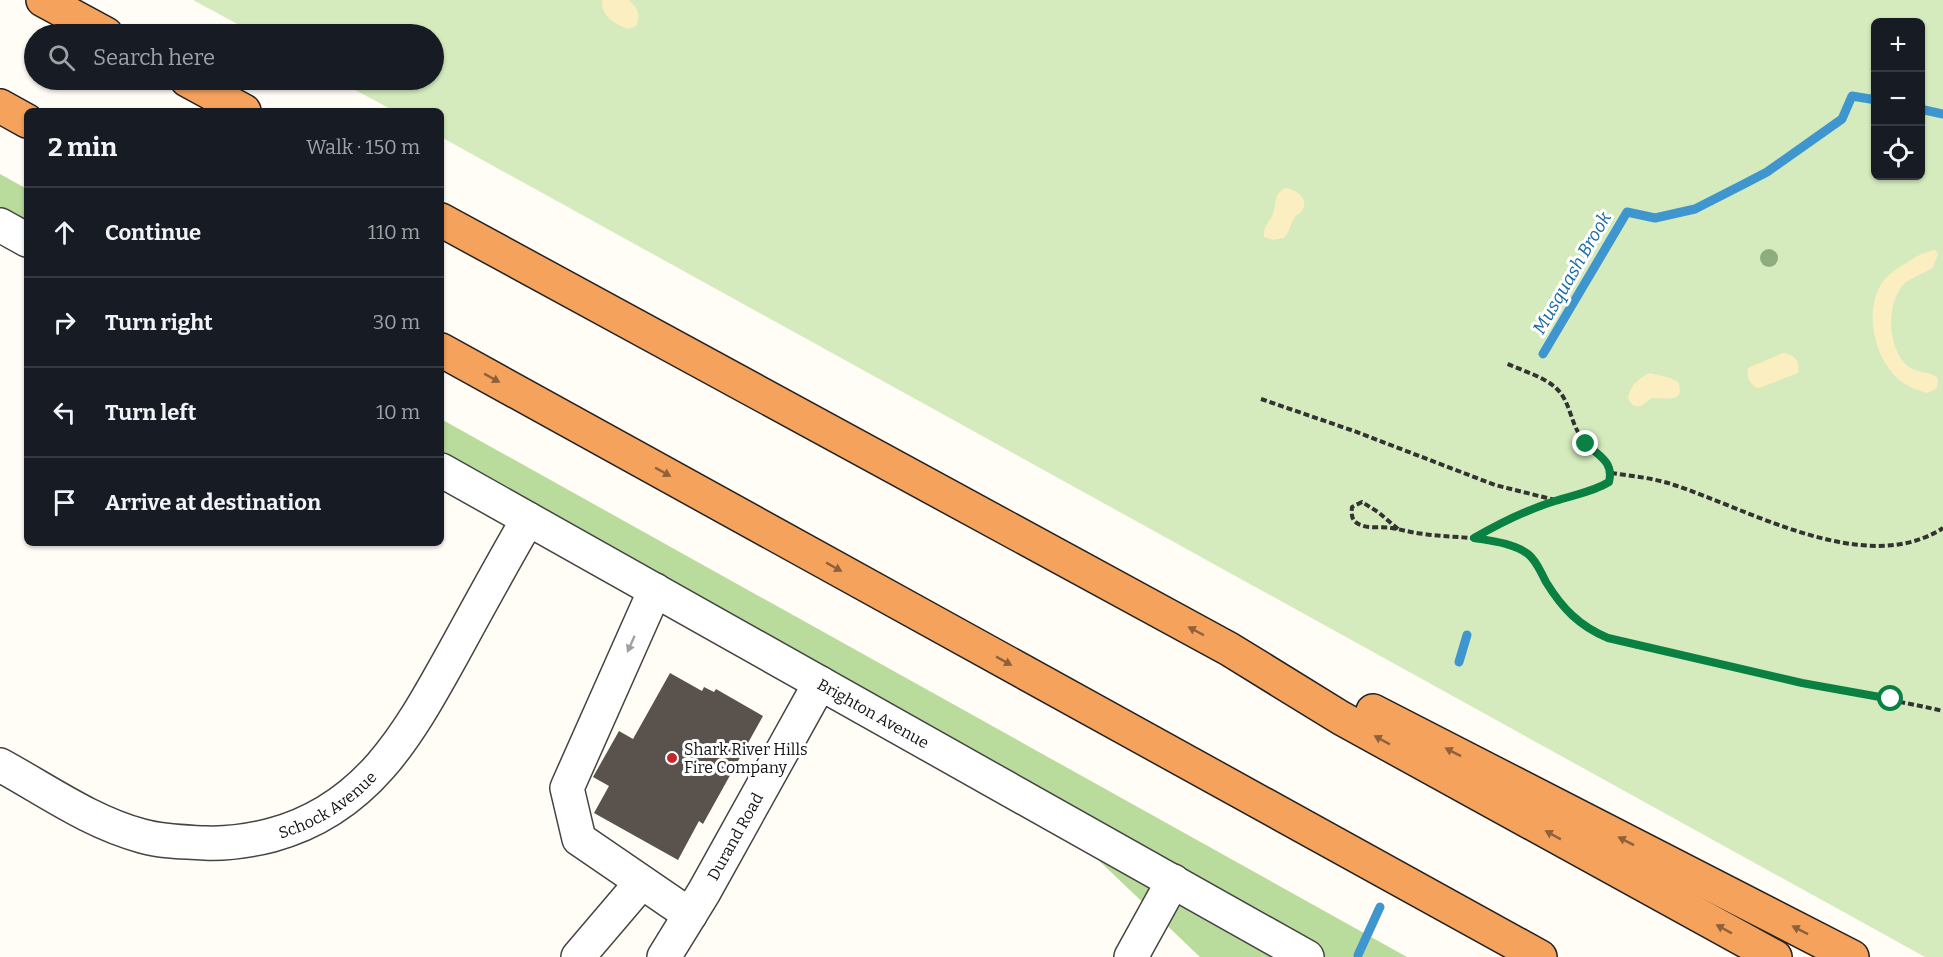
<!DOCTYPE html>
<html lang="en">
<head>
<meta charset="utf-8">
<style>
	body { margin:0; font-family:Bitter,serif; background:#242831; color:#f1f3f6 }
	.controls { position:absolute; right:18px; top:18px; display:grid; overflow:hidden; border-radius:9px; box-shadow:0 2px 4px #0004 }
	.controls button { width:54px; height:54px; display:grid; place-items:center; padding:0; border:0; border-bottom:2px solid #363941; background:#171b24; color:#f1f3f6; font:30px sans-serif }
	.stop { position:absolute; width:18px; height:18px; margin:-14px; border:4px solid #0b8043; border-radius:50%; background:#fff }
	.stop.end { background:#0b8043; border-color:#fff; box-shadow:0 2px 6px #0008 }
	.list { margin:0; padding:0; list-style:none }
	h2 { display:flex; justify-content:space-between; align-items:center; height:78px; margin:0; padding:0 24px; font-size:26px }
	h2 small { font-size:20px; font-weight:400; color:#9ea1a6 }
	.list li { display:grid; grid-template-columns:39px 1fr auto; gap:18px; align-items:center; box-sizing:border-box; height:90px; padding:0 24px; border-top:2px solid #363941 }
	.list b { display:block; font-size:22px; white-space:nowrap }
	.list em { font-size:20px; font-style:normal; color:#9ea1a6 }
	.icon { flex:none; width:33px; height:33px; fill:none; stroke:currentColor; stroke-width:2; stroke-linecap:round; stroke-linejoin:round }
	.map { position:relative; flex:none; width:1943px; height:957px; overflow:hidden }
	.search { position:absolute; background:#171b24; box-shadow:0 2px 4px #0004; left:24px; top:24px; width:420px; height:66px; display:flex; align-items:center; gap:15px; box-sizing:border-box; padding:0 21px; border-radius:33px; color:#9ea1a6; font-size:22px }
	.panel { position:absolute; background:#171b24; box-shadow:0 2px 4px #0004; left:24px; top:108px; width:420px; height:438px; border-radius:9px }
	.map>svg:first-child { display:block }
</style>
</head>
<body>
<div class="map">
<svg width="1943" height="957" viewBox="0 0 1943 957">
	<rect width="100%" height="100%" fill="#fffdf5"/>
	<path fill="#d5ebbd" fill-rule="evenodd" d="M193 0H1943V957H1925L441 137V111H394L337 80H434V34H256ZM1876 22H1920V176H1876Z"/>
	<g fill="#b9dc9c">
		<path d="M0 174 27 189V233L0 217Z"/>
		<path d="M441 419 1407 957H1200L1047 811 441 468Z"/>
	</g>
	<g fill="#fbeec1">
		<path d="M602 0H629C637 8 642 15 636 26L628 29C614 24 601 16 602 0Z"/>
		<path d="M1286 188C1296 190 1310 198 1302 211 1298 216 1299 212 1295 217 1290 223 1290 232 1284 238L1273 240 1264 237C1263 226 1269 223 1273 214 1277 203 1273 193 1286 188Z"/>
		<path d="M1935 250 1938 254 1933 267C1925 274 1914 276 1905 283 1885 302 1887 351 1909 367 1918 374 1931 370 1938 379L1937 388 1928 393C1919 391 1909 387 1902 382 1874 361 1862 309 1884 280 1890 273 1898 268 1906 263 1915 257 1924 252 1935 250Z"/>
		<path d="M1783 353C1794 354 1801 361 1798 373L1759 388C1750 386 1746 377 1748 368Z"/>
		<path d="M1650 373 1670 378 1678 382C1687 405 1662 397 1652 398 1643 403 1643 409 1632 405L1628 398C1630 385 1639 378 1650 373Z"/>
	</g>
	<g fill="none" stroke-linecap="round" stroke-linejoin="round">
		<g stroke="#3f96cf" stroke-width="9">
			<path d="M1920 109 1943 114"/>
			<path d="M1543 354 1627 212 1655 218 1695 209 1744 184 1767 172 1842 119 1852 96 1876 100"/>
			<path d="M1459 662 1467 635"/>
			<path d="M1358 955 1380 907"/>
		</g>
	</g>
	<path fill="#5a524d" d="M670 673 702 691 704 687 714 692 716 689 763 716 703 824 699 821 678 860 594 813 609 786 593 777 619 731 633 739Z"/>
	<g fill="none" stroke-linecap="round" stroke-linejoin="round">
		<g stroke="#444" stroke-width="36">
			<g id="minor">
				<path d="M0 225 27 240"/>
				<path id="s1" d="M441 470 1307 957"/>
				<path d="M655 590 567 788 579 839 690 915"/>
				<path id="s2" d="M0 765C46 790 90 822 142 836 163 842 184 842 205 843 229 844 249 841 272 835 369 809 410 731 455 650 479 606 503 562 528 519"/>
				<path d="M578 957 641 883"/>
				<path id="s3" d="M664 957 704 892 820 683"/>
				<path d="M1131 957 1173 881"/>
			</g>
		</g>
		<g stroke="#222" stroke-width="36">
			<g id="highway">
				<path d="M43 0 106 34"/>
				<path d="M187 80 244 111"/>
				<path d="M0 106 27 121"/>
				<path d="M441 220 1229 649 1341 718 1775 957"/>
				<path d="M441 350 1540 957"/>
				<path d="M1373 711 1852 957"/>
			</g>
		</g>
		<g stroke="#333" stroke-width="4" stroke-dasharray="6 3" stroke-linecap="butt">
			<path d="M1261 399 1354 431 1495 485 1555 500"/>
			<path d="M1611 473C1632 476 1654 478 1674 485 1751 510 1866 578 1943 528"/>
			<path d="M1398 529 1378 512 1362 502 1352 507C1351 516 1352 522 1361 525 1370 529 1382 526 1392 528 1403 530 1413 533 1424 534 1452 538 1477 536 1505 544 1538 553 1540 577 1558 602 1568 615 1582 626 1597 633 1629 649 1668 651 1703 659 1735 667 1767 676 1800 683 1847 693 1896 700 1943 711"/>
			<path d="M1474 537C1501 523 1527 510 1556 500 1573 495 1593 492 1609 482 1615 460 1594 454 1582 438 1570 423 1571 402 1556 388 1543 376 1522 371 1506 363"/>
		</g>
		<use href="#minor" stroke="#fff" stroke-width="33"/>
		<use href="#highway" stroke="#f5a25d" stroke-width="33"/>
	</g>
	<circle fill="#8dad7f" cx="1769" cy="258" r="9"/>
	<defs><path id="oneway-solid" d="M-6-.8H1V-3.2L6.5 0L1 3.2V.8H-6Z" transform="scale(1.5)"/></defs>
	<g fill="#8e613b">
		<use href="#oneway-solid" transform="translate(492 378) rotate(29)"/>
		<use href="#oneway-solid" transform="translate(663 472) rotate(29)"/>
		<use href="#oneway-solid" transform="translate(834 567) rotate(29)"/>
		<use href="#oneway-solid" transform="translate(1196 631) rotate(-152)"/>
		<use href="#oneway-solid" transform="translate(1004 661) rotate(29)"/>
		<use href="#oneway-solid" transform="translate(1382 740) rotate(-151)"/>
		<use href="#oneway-solid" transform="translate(1453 752) rotate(-153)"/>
		<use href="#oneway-solid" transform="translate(1553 835) rotate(-151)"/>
		<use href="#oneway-solid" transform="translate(1626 841) rotate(-153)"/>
		<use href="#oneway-solid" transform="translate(1724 929) rotate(-151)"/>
		<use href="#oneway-solid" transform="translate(1800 930) rotate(-153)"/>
	</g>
	<use fill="#a0a0a0" href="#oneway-solid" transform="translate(631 644) rotate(114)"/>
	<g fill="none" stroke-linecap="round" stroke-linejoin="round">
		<path stroke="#0b8043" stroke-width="8" d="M1586 444C1599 456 1614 462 1609 482 1593 492 1573 495 1555 501 1526 510 1500 523 1474 538 1492 541 1513 543 1528 554 1537 561 1541 573 1546 582 1562 608 1579 626 1608 638L1802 683 1891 699"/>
	</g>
	<circle fill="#c4262e" stroke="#fff" stroke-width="2" cx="672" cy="758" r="6"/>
	<g text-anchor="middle" stroke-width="6" stroke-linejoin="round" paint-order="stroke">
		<g font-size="16" fill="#111" stroke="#fff">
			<text dy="6" stroke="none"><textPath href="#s1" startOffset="496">Brighton Avenue</textPath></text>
			<text dy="6" stroke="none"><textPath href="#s2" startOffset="354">Schock Avenue</textPath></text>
			<text dy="6" stroke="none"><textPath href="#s3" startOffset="140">Durand Road</textPath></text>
		</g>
		<g font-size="16" fill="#111" stroke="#fff" text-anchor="start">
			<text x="684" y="755">Shark River Hills<tspan x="684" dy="18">Fire Company</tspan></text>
		</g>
		<g font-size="18" font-style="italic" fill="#1768a6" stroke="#fff">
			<text transform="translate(1572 273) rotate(-60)" y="6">Musquash Brook</text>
		</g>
	</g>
</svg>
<div class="controls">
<button>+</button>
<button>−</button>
<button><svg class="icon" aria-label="locate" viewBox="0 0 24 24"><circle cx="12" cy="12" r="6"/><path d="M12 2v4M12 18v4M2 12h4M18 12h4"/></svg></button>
</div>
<div class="stop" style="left:1891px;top:699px"></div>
<div class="stop end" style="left:1586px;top:444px"></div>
<div class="search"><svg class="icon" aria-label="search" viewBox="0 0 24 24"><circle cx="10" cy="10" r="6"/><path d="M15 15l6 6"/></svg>Search here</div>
<section class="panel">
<h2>2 min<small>Walk · 150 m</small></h2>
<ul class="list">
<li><svg class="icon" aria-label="ahead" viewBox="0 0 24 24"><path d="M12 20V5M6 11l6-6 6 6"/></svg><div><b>Continue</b></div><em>110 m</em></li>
<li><svg class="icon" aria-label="right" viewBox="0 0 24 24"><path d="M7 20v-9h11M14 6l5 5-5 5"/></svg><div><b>Turn right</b></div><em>30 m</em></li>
<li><svg class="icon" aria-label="left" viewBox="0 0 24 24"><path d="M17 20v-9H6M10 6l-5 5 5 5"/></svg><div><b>Turn left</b></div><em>10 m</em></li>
<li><svg class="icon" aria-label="arrive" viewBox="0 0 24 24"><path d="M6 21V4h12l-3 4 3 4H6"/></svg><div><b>Arrive at destination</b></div></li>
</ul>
</section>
</div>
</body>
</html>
